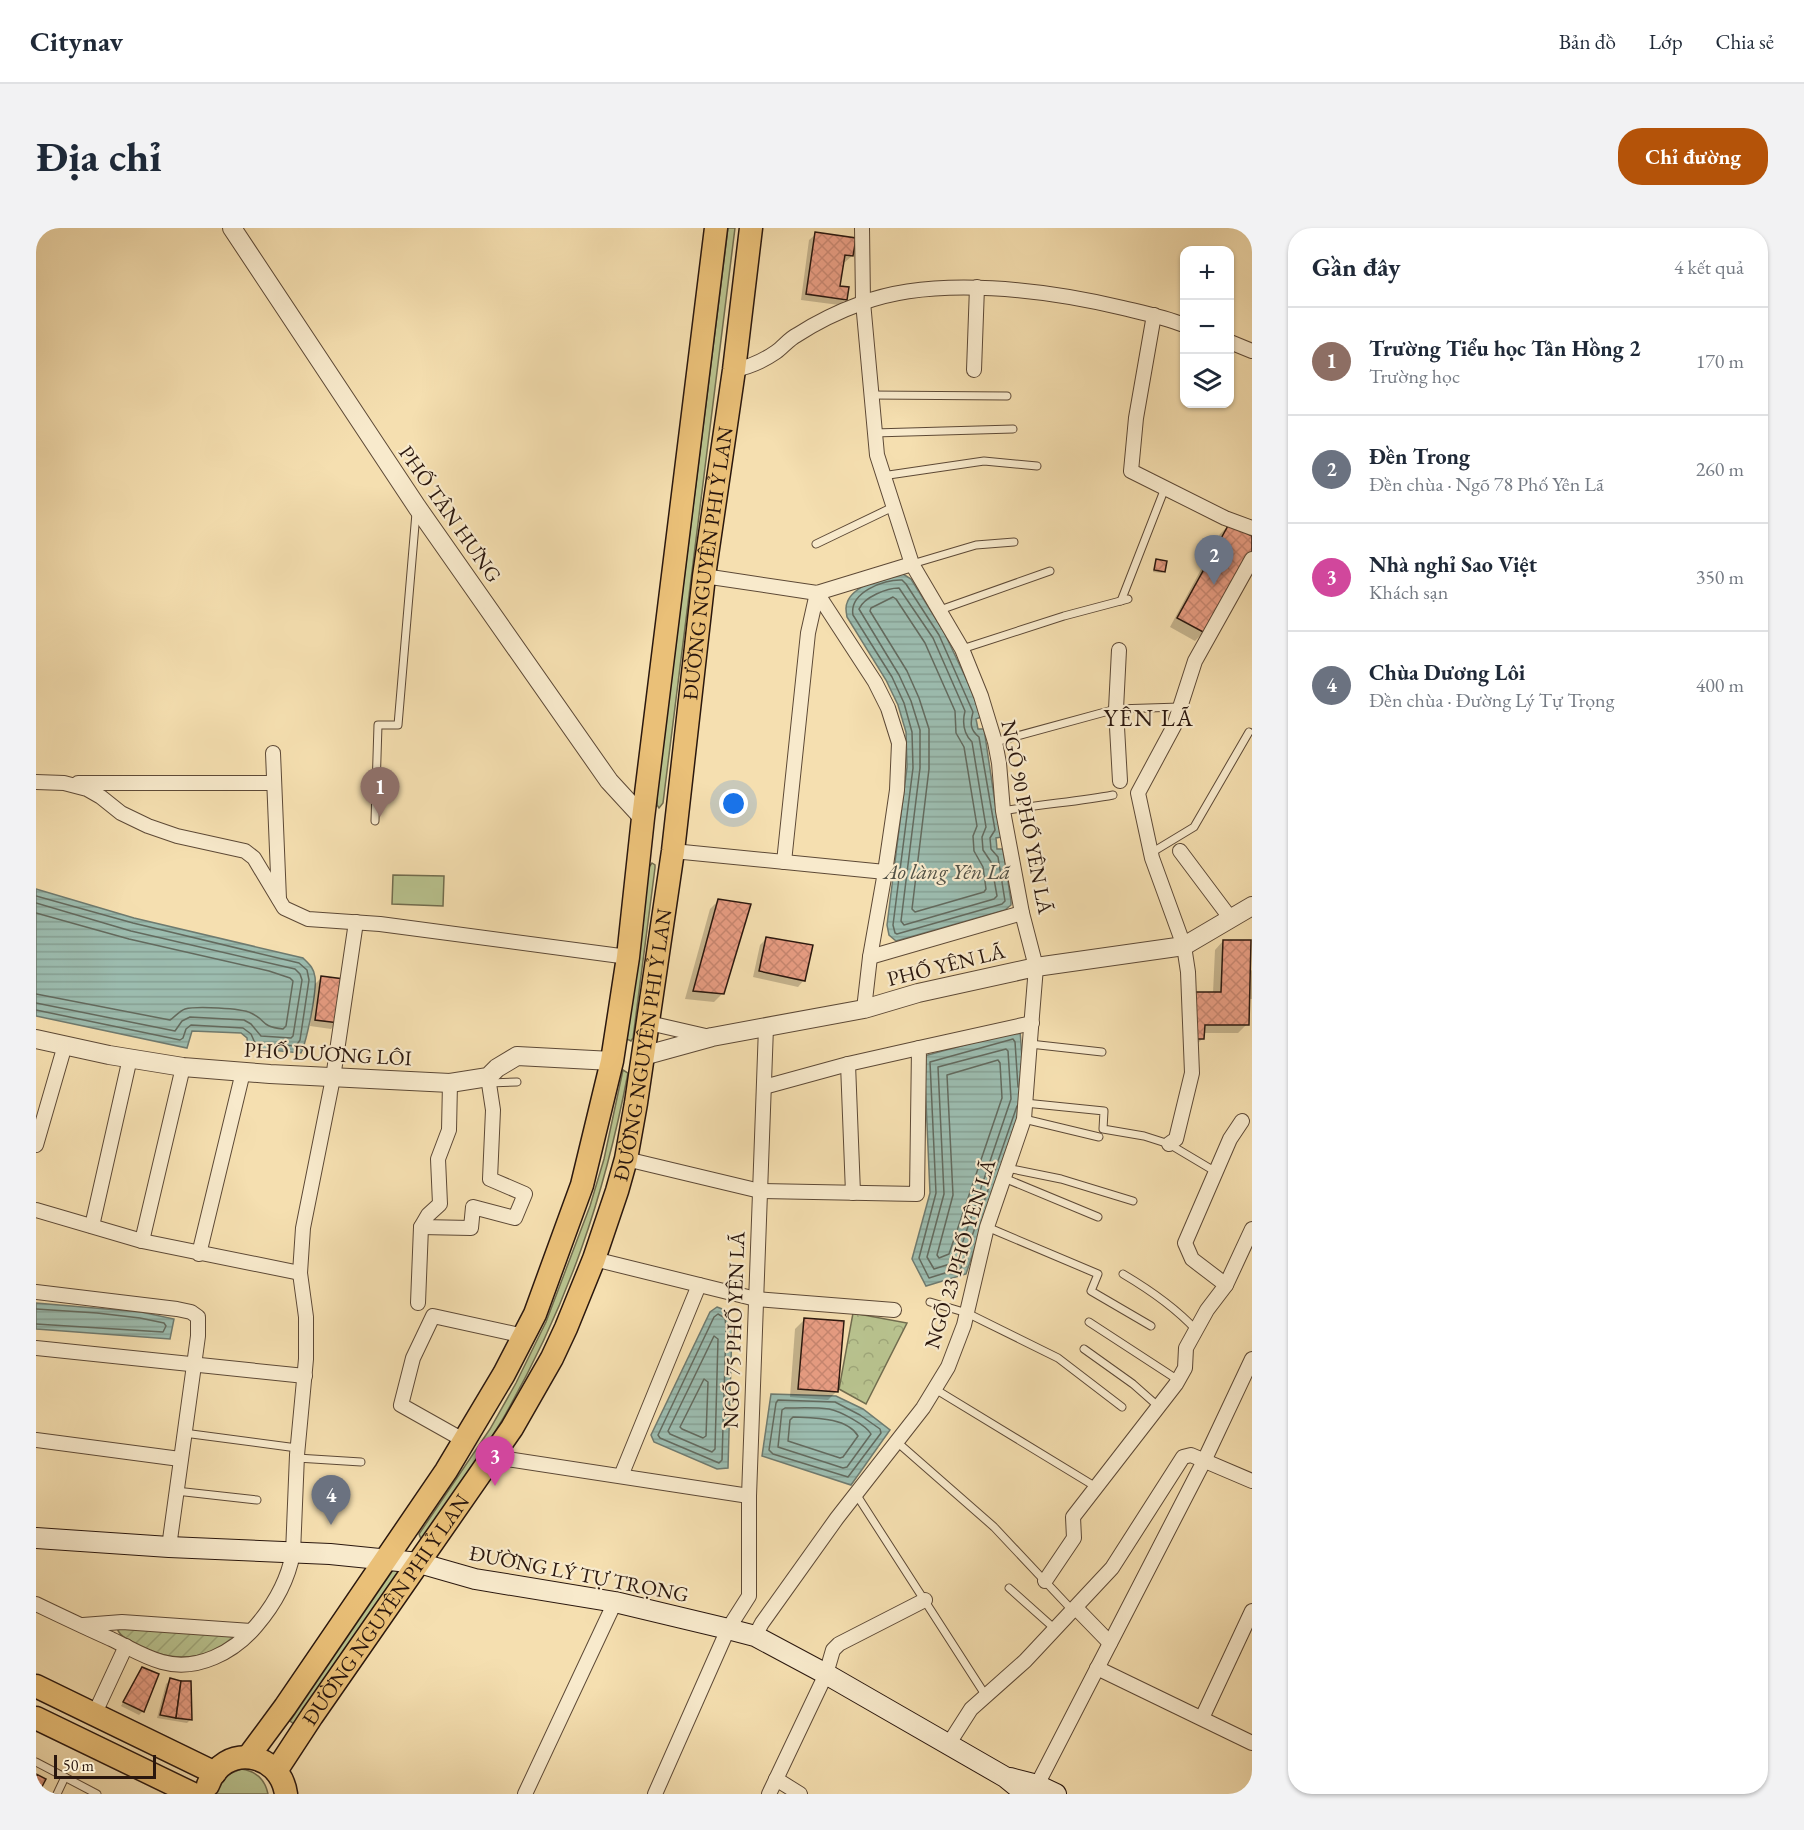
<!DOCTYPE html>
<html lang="vi">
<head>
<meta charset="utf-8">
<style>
	body { margin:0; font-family:"EB Garamond",serif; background:#f2f2f3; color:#1f2937 }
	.controls { position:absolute; right:18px; top:18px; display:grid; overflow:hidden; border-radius:12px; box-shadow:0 2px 4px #0004 }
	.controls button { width:54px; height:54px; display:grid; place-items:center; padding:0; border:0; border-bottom:2px solid #e0e1e3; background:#fff; color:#1f2937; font:30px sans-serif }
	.scale { position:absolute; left:18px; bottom:15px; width:102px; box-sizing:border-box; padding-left:6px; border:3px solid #2a170e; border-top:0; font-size:16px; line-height:21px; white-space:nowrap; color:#2a170e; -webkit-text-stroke:4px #f8eacc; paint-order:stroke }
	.you { position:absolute; left:698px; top:576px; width:21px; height:21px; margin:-15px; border:4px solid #fff; border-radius:50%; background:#1a73e8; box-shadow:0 0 0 9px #1a73e833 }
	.badge { display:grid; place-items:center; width:39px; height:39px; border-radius:50%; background:#b45309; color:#fff; font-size:20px; font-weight:700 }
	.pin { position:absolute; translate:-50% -50px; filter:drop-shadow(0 2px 3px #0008) }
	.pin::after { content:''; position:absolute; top:32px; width:21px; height:18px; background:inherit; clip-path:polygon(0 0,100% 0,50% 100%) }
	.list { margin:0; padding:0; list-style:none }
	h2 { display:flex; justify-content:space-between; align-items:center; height:78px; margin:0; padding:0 24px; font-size:26px }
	h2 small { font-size:20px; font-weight:400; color:#747a83 }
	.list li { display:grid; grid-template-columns:39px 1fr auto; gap:18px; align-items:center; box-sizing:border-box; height:108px; padding:0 24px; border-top:2px solid #e0e1e3 }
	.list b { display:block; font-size:22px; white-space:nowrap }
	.list p { margin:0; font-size:20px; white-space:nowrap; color:#747a83 }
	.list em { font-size:20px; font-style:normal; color:#747a83 }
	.icon { flex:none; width:33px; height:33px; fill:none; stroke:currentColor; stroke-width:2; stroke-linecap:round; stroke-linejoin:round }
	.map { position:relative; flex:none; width:1216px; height:1566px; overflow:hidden; border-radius:24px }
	header { display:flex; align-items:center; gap:36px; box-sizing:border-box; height:84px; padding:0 30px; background:#fff; border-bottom:2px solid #e0e1e3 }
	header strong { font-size:28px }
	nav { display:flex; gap:33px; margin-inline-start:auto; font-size:21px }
	.intro { display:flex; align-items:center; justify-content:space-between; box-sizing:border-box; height:144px; padding:0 36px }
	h1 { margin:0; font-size:42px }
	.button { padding:15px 27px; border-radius:24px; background:#b45309; color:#fff; font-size:21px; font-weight:700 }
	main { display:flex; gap:36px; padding:0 36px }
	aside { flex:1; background:#fff; border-radius:24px; box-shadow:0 2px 4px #0004 }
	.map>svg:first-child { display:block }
</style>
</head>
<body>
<header>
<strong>Citynav</strong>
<nav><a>Bản đồ</a><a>Lớp</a><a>Chia sẻ</a></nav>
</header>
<div class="intro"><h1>Địa chỉ</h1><a class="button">Chỉ đường</a></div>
<main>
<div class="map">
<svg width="1216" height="1566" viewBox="0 0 1216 1566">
	<defs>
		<pattern id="forest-crowns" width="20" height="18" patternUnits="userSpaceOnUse" patternTransform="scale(1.5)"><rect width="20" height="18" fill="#b8c28e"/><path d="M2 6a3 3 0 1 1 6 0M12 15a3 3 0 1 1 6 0" fill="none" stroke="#9ea679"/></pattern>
		<pattern id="garden-furrows" width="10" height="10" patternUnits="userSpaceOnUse" patternTransform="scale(1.5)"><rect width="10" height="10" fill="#b8c28e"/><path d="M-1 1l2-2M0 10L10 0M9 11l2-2" fill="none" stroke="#9ea679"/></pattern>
		<pattern id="water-rules" width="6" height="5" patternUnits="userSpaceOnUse" patternTransform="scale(1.5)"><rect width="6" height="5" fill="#9cbcaf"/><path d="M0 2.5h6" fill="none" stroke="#87a195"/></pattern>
		<pattern id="building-cross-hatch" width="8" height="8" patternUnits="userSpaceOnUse" patternTransform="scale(1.5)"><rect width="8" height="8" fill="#e89d83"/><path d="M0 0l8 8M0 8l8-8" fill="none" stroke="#c78670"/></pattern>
	</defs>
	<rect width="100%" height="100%" fill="#f5dfb0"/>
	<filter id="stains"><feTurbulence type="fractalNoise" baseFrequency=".00333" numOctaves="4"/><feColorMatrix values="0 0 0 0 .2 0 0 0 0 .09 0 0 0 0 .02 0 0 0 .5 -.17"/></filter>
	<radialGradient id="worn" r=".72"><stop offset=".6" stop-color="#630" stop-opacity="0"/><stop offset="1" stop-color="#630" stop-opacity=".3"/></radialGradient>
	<g fill="#b8c28e" stroke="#716c4e" stroke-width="1.5">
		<path d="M692 0H699L627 575 623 580 621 577V566Z"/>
		<path d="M616 635 619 637V640L597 810 595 813 591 811 613 639Z"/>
		<path d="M357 647 408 648 407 678 356 676Z"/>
		<path d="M587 842 592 845C568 970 532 1076 469 1187 445 1228 417 1267 391 1306L385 1311 383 1306 454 1201 480 1155 510 1094 554 978 568 931Z"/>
		<path d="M359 1339 365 1342 258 1496 254 1493Z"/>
		<path d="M205 1541C220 1543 229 1551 232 1566H178L186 1549Z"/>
	</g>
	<path fill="url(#forest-crowns)" stroke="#716c4e" stroke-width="1.5" d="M817 1085 871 1095 830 1176 803 1161Z"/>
	<path fill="url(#garden-furrows)" stroke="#716c4e" stroke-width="1.5" d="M81 1400 198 1408V1410C192 1419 186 1421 175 1424 147 1434 119 1428 94 1413 88 1409 83 1407 81 1400Z"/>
	<g fill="url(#water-rules)" stroke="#6e7a6f" stroke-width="1.5">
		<path d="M867 346 875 351 908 404 936 463 945 489 940 491 942 501H948L960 581 966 609 960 610 961 621H967L975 673V677L969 682 860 713 853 707 851 697 871 539 870 504 862 477 850 452 811 389C810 384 809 379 811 375 816 358 852 346 867 346Z"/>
		<path d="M0 661 98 690 267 730C273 736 278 740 279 749 281 763 271 812 265 825L212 820 211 810 205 805 156 803 151 820 0 788Z"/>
		<path d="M984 802 989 872 930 1046 890 1058 876 1031 894 965 888 828Z"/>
		<path d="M0 1075 105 1084 138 1091 134 1111 0 1101Z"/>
		<path d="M681 1079C693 1083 694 1087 696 1099L692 1240 681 1241 618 1214 615 1207 674 1084Z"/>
		<path d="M735 1166 800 1168 827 1181 854 1202 815 1257 726 1228Z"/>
	</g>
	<g fill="#0003">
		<path d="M780 6 816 28 809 34H807L803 59 810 71 803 77 765 72 773 12Z"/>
		<path d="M1193 297 1216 310V322L1168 404 1159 413 1134 399 1184 306Z"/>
		<path d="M1120 333 1127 344 1126 345 1117 344Z"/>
		<path d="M683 672 687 765 678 774 649 771 674 681Z"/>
		<path d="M730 711 768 752 762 759 717 749 724 717Z"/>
		<path d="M1187 713 1212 745 1216 742V771H1212L1211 796 1202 805H1167V810L1158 819 1177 765 1179 722Z"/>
		<path d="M285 750 301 794 295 801 274 798 279 756Z"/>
		<path d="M768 1092 801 1163 792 1172 754 1169 759 1101Z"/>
		<path d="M103 1445 107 1483 103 1487 85 1478Z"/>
		<path d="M134 1452 155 1491 151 1495 121 1490 130 1456Z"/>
	</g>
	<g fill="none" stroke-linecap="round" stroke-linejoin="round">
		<g stroke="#636a5e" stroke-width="1.5">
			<path d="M866 352 870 356 903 407 937 484C934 495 934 502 943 509L959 602 954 610 955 621 962 629 969 673 966 676 861 706 859 705 857 697 877 540 876 504 868 475 856 449 817 387C813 365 847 351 866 352Z"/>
			<path d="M863 360 897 410 929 483C926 495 927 505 936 514L950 599 946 609 947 622 955 634 961 668 958 671 868 697 865 693 884 540V502L875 473 863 447 823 381C828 369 851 360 863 360Z"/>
			<path d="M857 369 860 371 889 415 919 483 920 505 928 519 941 598 937 608 938 623 947 639 950 661 948 664 879 684 876 681 893 541V501L883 470 871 443 834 383 835 380Z"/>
			<path d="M0 668 97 695 263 735 271 742 273 752 264 812 260 818 219 815 215 806 207 800 155 797 150 801 147 810 144 812 0 782"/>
			<path d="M0 675 95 703 259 741 264 746 266 752 257 808 255 810 225 808 215 796 208 792 154 789 146 793 139 803 0 775"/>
			<path d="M0 685 93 711 233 743 254 750 257 753 250 798 247 801C223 798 232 793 215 785 205 780 160 778 149 781 143 783 139 789 134 792L0 766"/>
			<path d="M970 821 972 823 975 871 920 1034 898 1041 891 1029 908 966 902 839Z"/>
			<path d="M962 832 964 835 966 870 913 1026 903 1030 901 1027 917 967 911 847Z"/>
			<path d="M981 878 925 1040 893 1050 883 1030 900 965 894 834 977 811 979 814 982 859"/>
			<path d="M0 1081 61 1085 104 1090 128 1095 130 1098 127 1104 0 1096"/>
			<path d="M682 1086 689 1090 690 1100 686 1232 683 1235 624 1210 622 1207 678 1089Z"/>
			<path d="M678 1108 682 1111 679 1221 676 1224 634 1206 632 1203Z"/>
			<path d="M668 1151 672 1154 670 1208 667 1210 646 1201 644 1199Z"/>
			<path d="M742 1172 799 1174 824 1187 844 1201 845 1205 812 1249 737 1226 733 1222 740 1175Z"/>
			<path d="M749 1180C763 1180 779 1179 793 1181 804 1183 830 1197 835 1206L811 1239 807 1240 742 1219 746 1182Z"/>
			<path d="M757 1189C777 1190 811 1189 822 1208L807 1229 804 1230 752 1213 754 1192Z"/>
		</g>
	</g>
	<g fill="url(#building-cross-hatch)" stroke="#2a170e" stroke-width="1.5">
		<path d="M779 4 820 10 817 28 809 27 804 58 813 59 811 72 770 66Z"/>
		<path d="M1193 296 1216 308V325L1169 405 1141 390Z"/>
		<path d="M1120 331 1131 333 1129 344 1118 342Z"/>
		<path d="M682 671 715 676 688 766 657 763Z"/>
		<path d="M730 709 777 717 769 753 723 743Z"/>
		<path d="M1187 712H1215L1213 797H1169L1168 811H1158L1159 764H1185Z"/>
		<path d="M285 748 308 751 303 795 279 792Z"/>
		<path d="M768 1090 808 1093 802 1164 762 1161Z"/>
		<path d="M106 1439 123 1446 108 1484 87 1474Z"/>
		<path d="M134 1450 145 1453 140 1490 124 1487Z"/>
		<path d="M145 1453H155L156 1492 140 1490Z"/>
		<path d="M0 1546 10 1551 2 1566H0Z"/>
	</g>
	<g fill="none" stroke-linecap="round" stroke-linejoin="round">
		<g stroke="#5d4936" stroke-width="9">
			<g id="service">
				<path d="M834 167 971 168"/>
				<path d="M838 205 977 201"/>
				<path d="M846 248 948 233 1001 238"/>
				<path d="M780 316 857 279"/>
				<path d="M876 336 940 317 978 314"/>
				<path d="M1085 373 1129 260"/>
				<path d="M904 382 1014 343"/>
				<path d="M926 421 1028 388 1092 371"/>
				<path d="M959 514 1080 481 1144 479"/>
				<path d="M967 583C1004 576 1041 574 1077 567"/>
				<path d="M339 593 342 497H362L380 285"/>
				<path d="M1115 625 1158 599 1213 504"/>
				<path d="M994 816 1066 824"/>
				<path d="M453 855 481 854"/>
				<path d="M989 875 1068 883 1067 901 1108 908 1133 916 1180 944"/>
				<path d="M988 891 1063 909"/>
				<path d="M971 940 1025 951 1097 973"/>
				<path d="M968 950 1062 989"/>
				<path d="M951 999 1062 1046 1055 1063 1115 1098"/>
				<path d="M1087 1046C1114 1062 1139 1079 1160 1102"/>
				<path d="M894 1074 931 1085 1022 1130 1086 1179"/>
				<path d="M1053 1094 1142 1152"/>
				<path d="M1048 1121 1097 1156 1123 1179"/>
				<path d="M899 1161 1060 1259"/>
				<path d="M148 1205 261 1220"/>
				<path d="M861 1214 958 1299 1037 1383"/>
				<path d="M261 1230 325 1234"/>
				<path d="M140 1263 221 1272"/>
				<path d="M820 1266 950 1468"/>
				<path d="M973 1360 1019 1401"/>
				<path d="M0 1534 61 1566"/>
				<path d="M21 1566 29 1549"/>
			</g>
		</g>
		<g stroke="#5d4936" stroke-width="16">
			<g id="minor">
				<path d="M1118 87 1100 190 1095 243 1189 290 1216 300"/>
				<path d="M1194 114 1216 123"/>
				<path d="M698 142C714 139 727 133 740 124 747 119 753 111 761 107 781 94 804 83 826 75 900 47 1012 62 1087 80 1108 85 1128 89 1148 97"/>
				<path d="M938 142 941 59"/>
				<path d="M668 348 781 365 876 336"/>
				<path d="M781 365 839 454 852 480 863 515 861 562 849 644"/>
				<path d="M1083 422 1080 481 1084 553"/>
				<path d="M237 525 243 671"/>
				<path d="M0 554 28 555 51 561 65 569 85 585 112 598 141 608 209 623 218 630 248 680 272 691 344 696 592 729"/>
				<path d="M42 555H238"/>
				<path d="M637 623 849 644 834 729 828 781"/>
				<path d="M1144 623 1195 691"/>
				<path d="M748 634 772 405 781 365"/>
				<path d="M834 729 986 685"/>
				<path d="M613 795 674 809"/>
				<path d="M812 836 817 965"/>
				<path d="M728 859 812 836 883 820"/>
				<path d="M1133 916 1140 911 1156 845 1152 744 1148 718 1116 630 1102 565 1138 498 1159 433 1216 331"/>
				<path d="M0 917 29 817"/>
				<path d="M590 931 724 963 881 966 883 820 996 795"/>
				<path d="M0 982 106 1013 264 1045"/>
				<path d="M56 998 94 830"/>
				<path d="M385 999 435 1000 437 979 479 990 489 966 454 951 457 882 452 849"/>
				<path d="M106 1013 147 839"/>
				<path d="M163 1026 207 844"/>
				<path d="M558 1031 720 1071 858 1082"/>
				<path d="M1190 1057 1156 1031 1149 1015 1194 911 1206 893"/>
				<path d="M0 1064 141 1081 155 1084 162 1089V1108L133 1319"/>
				<path d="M382 1075 385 999 392 987 404 976 402 931 413 902 414 855"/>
				<path d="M0 1120 269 1148"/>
				<path d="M0 1212 144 1231"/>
				<path d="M429 1213 365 1177 377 1130 397 1088 488 1108"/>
				<path d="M458 1229 713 1268"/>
				<path d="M585 1248 663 1057"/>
				<path d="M1009 1353 1038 1310 1037 1289 1140 1156 1149 1140 1150 1120 1171 1082 1190 1057 1216 1001"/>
				<path d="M0 1376C25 1388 50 1400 75 1411 92 1419 108 1429 126 1434 161 1444 198 1424 220 1398 238 1377 252 1352 257 1325L261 1227 270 1131V1089L264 1045 267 1000 297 850 320 694"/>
				<path d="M1040 1380 1074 1415"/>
				<path d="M47 1397 86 1394 215 1403"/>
				<path d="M719 1408 726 1395 801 1290 887 1180 912 1139 928 1097 951 999 988 891 995 800 1000 739 986 685 967 583 963 535 959 514 945 468 926 421 876 336 841 227 827 74 826 0"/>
				<path d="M1061 1440 1216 1515"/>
				<path d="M58 1487 90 1418"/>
				<path d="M1166 1490 1216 1383"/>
				<path d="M912 1517 935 1481 989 1433 1076 1340 1147 1229 1155 1227 1216 1253"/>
				<path d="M740 1551 764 1566"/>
				<path d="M1001 1557 1168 1233 1216 1131"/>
				<path d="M489 1566 579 1374"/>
				<path d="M619 1566 692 1401 713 1368V1268L730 799"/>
				<path d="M733 1566 790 1446 797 1422 803 1416 889 1372"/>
			</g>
		</g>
		<g stroke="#5d4936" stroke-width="20">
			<g id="tertiary">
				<path d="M196 0 381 279 573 553 607 590"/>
				<path d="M0 811 73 827 147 839 234 846 414 855 452 849 461 840 481 828 576 833"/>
				<path d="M607 828 676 809 828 781 882 765 1000 739 1148 718 1216 678"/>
			</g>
		</g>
		<g stroke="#2a170e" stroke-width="22">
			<g id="secondary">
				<path d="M0 1310 133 1319 294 1326 383 1335 439 1351 579 1374 692 1401 719 1408 790 1446 969 1549 990 1566"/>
				<path d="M974 1550 1001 1557 1020 1566"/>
			</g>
		</g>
		<g stroke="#2a170e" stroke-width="25">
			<g id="primary">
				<path d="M0 1458 179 1545"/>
				<path d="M0 1490 157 1566"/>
				<path d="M212 1529 249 1479 410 1243 468 1146 499 1086 546 957 576 833 592 729 607 590 680 0"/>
				<path id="s1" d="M240 1543 276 1488 476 1200 516 1130 530 1100 558 1031 581 963 590 931 600 875 637 623 668 348 698 142 715 0"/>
				<path d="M172 1557C187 1515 244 1523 250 1566"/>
			</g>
		</g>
		<use href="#service" stroke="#f8eacc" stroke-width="7"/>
		<use href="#minor" stroke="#f8eacc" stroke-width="14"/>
		<use href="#tertiary" stroke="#f8eacc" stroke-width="18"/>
		<use href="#secondary" stroke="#f8eacc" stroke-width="20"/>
		<use href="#primary" stroke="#eac078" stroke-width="22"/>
	</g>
	<g text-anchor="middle" stroke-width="4.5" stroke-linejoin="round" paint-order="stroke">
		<g font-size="21" fill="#2a170e" stroke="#f8eacc">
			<text transform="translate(414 286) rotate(55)" y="7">PHỐ TÂN HƯNG</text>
			<text dy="7" stroke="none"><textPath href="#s1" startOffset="1311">ĐƯỜNG NGUYÊN PHI Ỷ LAN</textPath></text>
			<text transform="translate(991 589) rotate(79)" y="7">NGÕ 90 PHỐ YÊN LÃ</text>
			<text transform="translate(910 737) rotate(-14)" y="7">PHỐ YÊN LÃ</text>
			<text dy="7" stroke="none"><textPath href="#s1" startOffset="825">ĐƯỜNG NGUYÊN PHI Ỷ LAN</textPath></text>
			<text transform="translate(292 826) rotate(3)" y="7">PHỐ DƯƠNG LÔI</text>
			<text transform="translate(924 1026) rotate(-73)" y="7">NGÕ 23 PHỐ YÊN LÃ</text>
			<text transform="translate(698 1102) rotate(-88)" y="7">NGÕ 75 PHỐ YÊN LÃ</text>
			<text transform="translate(543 1346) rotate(11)" y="7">ĐƯỜNG LÝ TỰ TRỌNG</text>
			<text dy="7" stroke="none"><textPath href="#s1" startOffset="195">ĐƯỜNG NGUYÊN PHI Ỷ LAN</textPath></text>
		</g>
		<g font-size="22" font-style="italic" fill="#525146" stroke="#f8eacc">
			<text x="911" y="651">Ao làng Yên Lã</text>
		</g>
		<g font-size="24" letter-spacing="1.5" fill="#2a170e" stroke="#f8eacc">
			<text x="1113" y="498">YÊN LÃ</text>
		</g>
	</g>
	<rect width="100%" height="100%" filter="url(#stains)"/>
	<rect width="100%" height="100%" fill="url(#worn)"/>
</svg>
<div class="controls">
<button>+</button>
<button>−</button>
<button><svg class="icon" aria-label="layers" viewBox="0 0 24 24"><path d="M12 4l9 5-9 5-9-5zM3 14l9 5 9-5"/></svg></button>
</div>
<div class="scale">50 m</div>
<div class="you"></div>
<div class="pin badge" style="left:344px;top:589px;background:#8d6e63">1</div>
<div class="pin badge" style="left:1178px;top:357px;background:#6b7280">2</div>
<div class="pin badge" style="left:459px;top:1258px;background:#d1479c">3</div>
<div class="pin badge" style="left:295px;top:1297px;background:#6b7280">4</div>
</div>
<aside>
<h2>Gần đây<small>4 kết quả</small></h2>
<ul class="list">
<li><span class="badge" style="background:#8d6e63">1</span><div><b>Trường Tiểu học Tân Hồng 2</b><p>Trường học</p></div><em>170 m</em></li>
<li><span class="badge" style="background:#6b7280">2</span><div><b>Đền Trong</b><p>Đền chùa · Ngõ 78 Phố Yên Lã</p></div><em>260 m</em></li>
<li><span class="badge" style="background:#d1479c">3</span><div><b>Nhà nghỉ Sao Việt</b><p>Khách sạn</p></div><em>350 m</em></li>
<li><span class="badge" style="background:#6b7280">4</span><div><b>Chùa Dương Lôi</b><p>Đền chùa · Đường Lý Tự Trọng</p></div><em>400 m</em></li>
</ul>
</aside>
</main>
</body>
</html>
